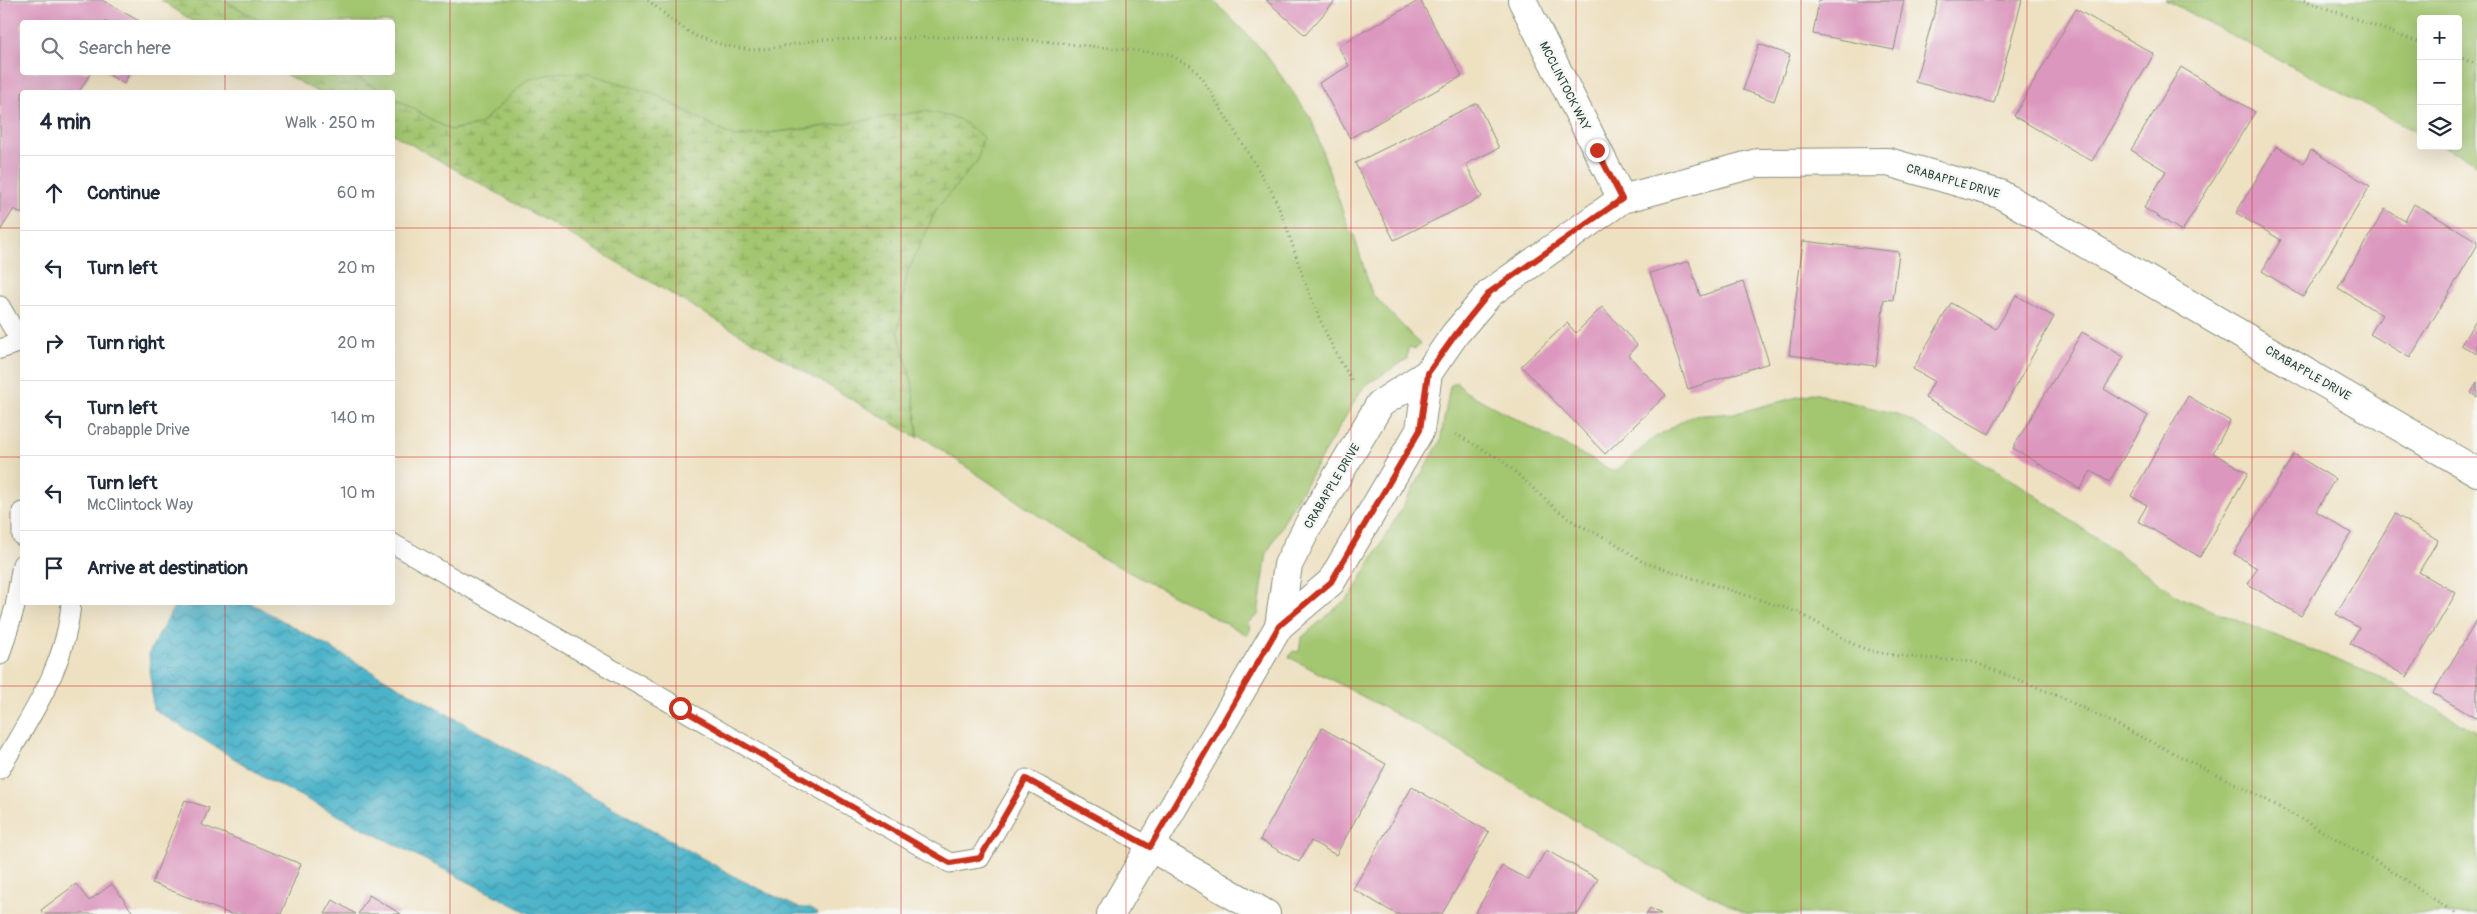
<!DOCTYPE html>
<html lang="en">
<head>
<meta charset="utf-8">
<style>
	body { margin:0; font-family:Pangolin,sans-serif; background:#f6f6f7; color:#1f2937 }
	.controls { position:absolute; right:15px; top:15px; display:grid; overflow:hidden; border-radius:5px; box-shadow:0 5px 20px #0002 }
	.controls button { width:45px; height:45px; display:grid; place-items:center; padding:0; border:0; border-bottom:1px solid #e0e1e3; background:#fff; color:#1f2937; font:25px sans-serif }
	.stop { position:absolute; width:15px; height:15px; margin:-11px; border:4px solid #c8321e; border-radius:50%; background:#fff }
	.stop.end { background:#c8321e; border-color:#fff; box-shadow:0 1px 5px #0008 }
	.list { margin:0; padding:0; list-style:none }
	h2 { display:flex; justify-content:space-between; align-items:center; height:65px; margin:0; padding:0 20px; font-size:21px }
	h2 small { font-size:16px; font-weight:400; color:#747a83 }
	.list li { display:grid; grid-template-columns:32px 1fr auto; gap:15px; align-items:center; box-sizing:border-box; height:75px; padding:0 20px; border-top:1px solid #e0e1e3 }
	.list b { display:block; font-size:19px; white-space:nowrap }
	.list p { margin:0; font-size:16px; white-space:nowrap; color:#747a83 }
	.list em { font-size:16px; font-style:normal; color:#747a83 }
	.icon { flex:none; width:28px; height:28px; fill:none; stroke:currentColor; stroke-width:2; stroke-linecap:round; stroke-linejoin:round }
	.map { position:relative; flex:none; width:2477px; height:914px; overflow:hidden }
	.search { position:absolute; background:#fff; box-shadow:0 5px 20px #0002; left:20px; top:20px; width:375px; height:55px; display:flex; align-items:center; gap:12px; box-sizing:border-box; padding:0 18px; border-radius:5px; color:#747a83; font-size:19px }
	.panel { position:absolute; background:#fff; box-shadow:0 5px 20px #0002; left:20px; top:90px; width:375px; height:515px; border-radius:5px }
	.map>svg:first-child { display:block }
</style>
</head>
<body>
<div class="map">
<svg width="2477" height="914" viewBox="0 0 2477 914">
	<defs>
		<pattern id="wetland-marsh" width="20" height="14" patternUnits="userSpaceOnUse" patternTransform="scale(1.25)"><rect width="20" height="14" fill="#a3c670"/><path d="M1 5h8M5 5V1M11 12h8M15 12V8" fill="none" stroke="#84a25d"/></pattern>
		<pattern id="water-waves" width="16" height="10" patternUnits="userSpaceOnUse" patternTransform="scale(1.25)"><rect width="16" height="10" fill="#4bb3c9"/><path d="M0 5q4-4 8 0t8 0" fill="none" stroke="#3e93a4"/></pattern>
	</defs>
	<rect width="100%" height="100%" fill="#f6f6f2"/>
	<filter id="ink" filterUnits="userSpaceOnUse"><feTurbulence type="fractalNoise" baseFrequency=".02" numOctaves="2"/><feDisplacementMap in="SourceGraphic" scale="10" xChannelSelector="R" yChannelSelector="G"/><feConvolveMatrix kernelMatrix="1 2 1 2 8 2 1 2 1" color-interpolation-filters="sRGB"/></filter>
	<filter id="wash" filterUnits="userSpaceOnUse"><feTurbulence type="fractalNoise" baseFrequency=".0096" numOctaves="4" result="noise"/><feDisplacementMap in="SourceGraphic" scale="20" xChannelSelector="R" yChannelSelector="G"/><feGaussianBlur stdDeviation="1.12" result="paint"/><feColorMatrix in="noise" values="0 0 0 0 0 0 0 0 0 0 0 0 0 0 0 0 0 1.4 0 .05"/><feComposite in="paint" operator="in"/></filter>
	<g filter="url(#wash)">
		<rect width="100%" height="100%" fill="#eee1c2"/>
		<g fill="#a3c670" stroke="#618252">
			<path d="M224 0H1213L1264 52 1311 118 1349 230 1354 235 1372 294 1420 344 1416 349 1408 347 1407 359 1369 383 1360 392 1289 512 1267 553 1258 615 1247 623 1251 628 1247 635 1095 554 918 434 912 382 898 331 907 273 937 208 978 159 820 127 734 137 652 93 527 80 479 125 450 130 393 97 392 92H384L349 73 392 72V22H261Z"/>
			<path d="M2165 0H2477V164L2444 146H2458V19H2421V134Z"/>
			<path d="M1456 382 1466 392 1615 472 1654 438 1691 416 1736 413 1813 393 1901 415 2025 488 2181 598 2387 680 2477 733V914H1747L1648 864 1416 725 1289 657 1293 651 1299 652 1301 638 1352 594 1440 442 1450 386Z"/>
		</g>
		<g fill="url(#wetland-marsh)" stroke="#618252">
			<path d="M161 0H224L261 22H194Z"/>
			<path d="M557 72 590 74 652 93 734 137 820 127 925 111 959 119 983 137 978 160 937 208 907 273 898 331 912 382 918 438 557 227 393 134V97L450 130 479 125 527 80Z"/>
			<path d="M283 73H349L384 92H318Z"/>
		</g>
		<path fill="url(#water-waves)" stroke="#35787e" d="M176 603H251L741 880 799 908H810L818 914H531L271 781 153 709 149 653Z"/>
		<g id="blocks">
			<g fill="#dc97be">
				<path d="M0 0H102L141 22H22V72H91L79 92H22V214L14 209 0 231Z"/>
				<path d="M1266 0H1336L1305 35Z"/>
				<path d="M1420 0 1462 76 1350 138 1319 83 1349 66 1338 46Z"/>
				<path d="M1819 0H1904L1894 50 1813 34Z"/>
				<path d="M1938 0H2022L1994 103 1915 82Z"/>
				<path d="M2076 9 2154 54 2092 161 2014 116Z"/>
				<path d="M1759 44 1790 55 1774 101 1743 90Z"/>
				<path d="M2181 67 2255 112 2182 231 2144 208 2166 171 2131 150Z"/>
				<path d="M105 72H130L124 84Z"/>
				<path d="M1477 103 1499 148 1466 164 1482 197 1394 240 1355 163Z"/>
				<path d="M2276 146 2304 163 2311 150 2370 186 2303 297 2262 271 2281 240 2236 213Z"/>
				<path d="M2414 204 2477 241V246L2410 358 2370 334 2382 315 2338 288 2385 209 2405 221Z"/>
				<path d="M1803 241 1899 252 1893 300 1884 299 1876 366 1789 355Z"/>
				<path d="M1689 261 1700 296 1743 282 1769 363 1688 389 1650 273Z"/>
				<path d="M2016 295 2054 317 1989 434 1925 398 1934 381 1913 369 1951 303 1996 329Z"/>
				<path d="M1602 307 1637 345 1628 355 1666 395 1605 454 1521 366 1567 323 1576 333Z"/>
				<path d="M2477 318V354L2461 345Z"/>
				<path d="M2082 332 2124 357 2104 389 2148 416 2109 482 2091 471 2080 489 2013 448Z"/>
				<path d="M2477 382V397L2471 393Z"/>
				<path d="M2188 396 2230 421 2213 453 2248 473 2200 557 2138 521 2147 505 2131 496Z"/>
				<path d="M2294 454 2335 479 2316 511 2351 533 2301 616 2248 584 2257 568 2234 554Z"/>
				<path d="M2395 514 2438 540 2419 572 2456 593 2407 677 2350 643 2359 628 2336 614Z"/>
				<path d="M2477 620V719L2433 693Z"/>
				<path d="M1322 728 1386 764 1336 855 1311 841 1299 862 1260 840Z"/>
				<path d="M1412 787 1489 832 1442 914H1396L1353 889Z"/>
				<path d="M185 800 209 808 202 825 301 864 281 914H230L152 883Z"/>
				<path d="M1546 850 1598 879 1578 914H1475L1502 866 1529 880Z"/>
				<path d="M76 884 89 901 112 884 134 914H44L41 910Z"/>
				<path d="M369 895 401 914H358Z"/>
				<path d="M333 900 356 914H325Z"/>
				<path d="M1650 908 1661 914H1646Z"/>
			</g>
		</g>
	</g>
	<g filter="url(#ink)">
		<use href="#blocks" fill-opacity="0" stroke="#868f7b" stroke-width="1"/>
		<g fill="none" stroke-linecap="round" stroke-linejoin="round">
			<g stroke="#868f7b" stroke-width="21">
				<g id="lane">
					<path d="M0 306 22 344"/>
					<path d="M0 349 22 342"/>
					<path d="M22 512V536"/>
					<path d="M392 543 950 863 980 858 1026 779 1150 847"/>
					<path d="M0 655 15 607 22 564"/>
					<path d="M0 769C30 717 67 665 71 602"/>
				</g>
			</g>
			<g stroke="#868f7b" stroke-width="30">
				<g id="street">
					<path d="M1522 0 1622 199"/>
					<path d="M1279 626 1288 565 1309 524 1380 404 1428 373 1455 334 1490 293 1622 199 1757 163 1888 162 2000 194 2477 472"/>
					<path d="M1150 847 1266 914"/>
					<path d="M1111 914 1279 626 1331 582 1420 430 1428 373"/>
				</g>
			</g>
			<g stroke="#868f7b" stroke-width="3" stroke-dasharray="1 4" stroke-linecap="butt">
				<path d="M648 0 674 22 695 36 727 46 752 50 773 48 817 40 950 37 1011 38 1168 54 1191 66 1202 78 1272 192C1286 221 1294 252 1305 282 1318 316 1333 352 1353 382"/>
				<path d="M2304 0 2421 43"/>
				<path d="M2458 57 2477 64"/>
				<path d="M1456 434 1503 461 1556 509 1575 523 1612 541 1643 562 1798 612 1855 645 1871 651 1899 656 1974 662 2063 698 2256 794 2386 867 2456 914"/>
			</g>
			<use href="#lane" stroke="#fff" stroke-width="19"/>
			<use href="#street" stroke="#fff" stroke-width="28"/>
		</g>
	</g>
	<g fill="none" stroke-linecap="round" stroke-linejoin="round" filter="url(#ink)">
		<path stroke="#c8321e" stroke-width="6" d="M680 708 950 863 980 858 1026 779 1150 847 1279 626 1331 582 1420 430 1428 373 1456 334 1490 292 1622 199 1597 150"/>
	</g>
	<path fill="none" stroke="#d62828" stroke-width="1" stroke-opacity="0.55" d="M225 0V22M450 0V914M676 0V914M901 0V914M1126 0V914M1351 0V914M1576 0V914M1801 0V914M2027 0V914M2252 0V914M225 72V92M0 228H22M392 228H2477M0 457H22M392 457H2477M225 602V914M0 686H2477"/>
	<g text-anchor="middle" stroke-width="5" stroke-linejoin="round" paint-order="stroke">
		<g font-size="12" fill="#1f3d34" stroke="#f6f6f2">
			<text transform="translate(1565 86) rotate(63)" y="4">MCCLINTOCK WAY</text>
			<text transform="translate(1953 181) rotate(16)" y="4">CRABAPPLE DRIVE</text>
			<text transform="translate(2308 373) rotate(30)" y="4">CRABAPPLE DRIVE</text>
			<text transform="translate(1332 486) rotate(-59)" y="4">CRABAPPLE DRIVE</text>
		</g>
	</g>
</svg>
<div class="controls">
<button>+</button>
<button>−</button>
<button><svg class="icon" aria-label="layers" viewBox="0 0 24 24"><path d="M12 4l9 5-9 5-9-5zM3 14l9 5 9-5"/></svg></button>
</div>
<div class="stop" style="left:680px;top:708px"></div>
<div class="stop end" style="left:1597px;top:150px"></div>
<div class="search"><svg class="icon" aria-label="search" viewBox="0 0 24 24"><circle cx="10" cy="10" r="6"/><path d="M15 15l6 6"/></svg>Search here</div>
<section class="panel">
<h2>4 min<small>Walk · 250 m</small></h2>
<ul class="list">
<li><svg class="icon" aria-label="ahead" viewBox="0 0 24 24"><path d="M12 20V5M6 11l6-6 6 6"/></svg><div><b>Continue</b></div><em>60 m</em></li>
<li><svg class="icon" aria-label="left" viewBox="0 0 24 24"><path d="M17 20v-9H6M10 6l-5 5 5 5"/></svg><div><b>Turn left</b></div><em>20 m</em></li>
<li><svg class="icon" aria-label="right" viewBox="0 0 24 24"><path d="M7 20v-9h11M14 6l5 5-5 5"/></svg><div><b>Turn right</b></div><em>20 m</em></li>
<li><svg class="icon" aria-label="left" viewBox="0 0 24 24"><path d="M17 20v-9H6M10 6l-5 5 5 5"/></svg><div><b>Turn left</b><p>Crabapple Drive</p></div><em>140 m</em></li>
<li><svg class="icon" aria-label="left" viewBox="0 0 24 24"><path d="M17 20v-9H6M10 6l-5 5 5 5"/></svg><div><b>Turn left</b><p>McClintock Way</p></div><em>10 m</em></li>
<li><svg class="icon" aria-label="arrive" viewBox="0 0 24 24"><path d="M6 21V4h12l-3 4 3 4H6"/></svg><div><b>Arrive at destination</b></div></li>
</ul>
</section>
</div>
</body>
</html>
